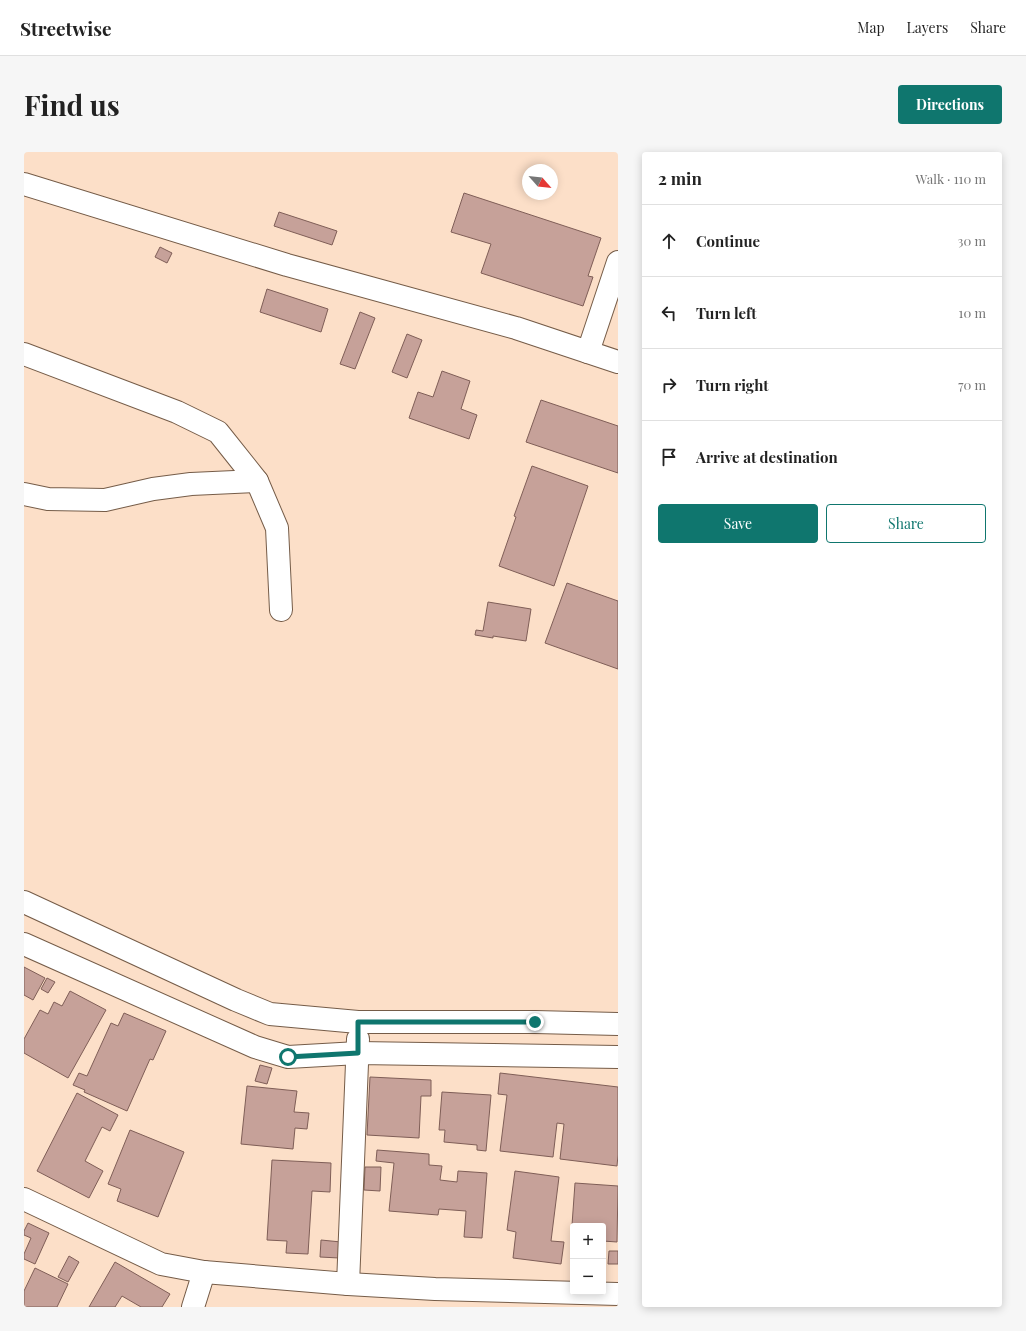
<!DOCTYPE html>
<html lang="en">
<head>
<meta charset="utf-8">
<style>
	body { margin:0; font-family:"Playfair Display",serif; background:#f6f6f6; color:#222 }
	.controls { position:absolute; right:12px; bottom:12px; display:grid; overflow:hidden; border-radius:4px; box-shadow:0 2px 10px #0003 }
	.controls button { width:36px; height:36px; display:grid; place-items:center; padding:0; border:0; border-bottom:1px solid #e0e0e0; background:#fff; color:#222; font:20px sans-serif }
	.compass { position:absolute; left:498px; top:12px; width:36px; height:36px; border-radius:50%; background:#fff; box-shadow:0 2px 10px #0003; rotate:117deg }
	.stop { position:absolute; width:12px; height:12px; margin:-9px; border:3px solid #0f766e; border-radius:50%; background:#fff }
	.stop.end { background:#0f766e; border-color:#fff; box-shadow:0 1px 4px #0008 }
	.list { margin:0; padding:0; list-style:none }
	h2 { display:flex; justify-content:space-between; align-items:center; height:52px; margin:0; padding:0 16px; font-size:17px }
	h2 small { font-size:13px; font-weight:400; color:#767676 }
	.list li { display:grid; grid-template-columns:26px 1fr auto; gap:12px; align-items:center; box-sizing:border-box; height:72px; padding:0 16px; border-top:1px solid #e0e0e0 }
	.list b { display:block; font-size:15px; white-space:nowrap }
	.list em { font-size:13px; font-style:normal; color:#767676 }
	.actions { display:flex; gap:8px; padding:12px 16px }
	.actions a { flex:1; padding:9px 0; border:1px solid #0f766e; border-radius:4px; text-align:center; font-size:14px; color:#0f766e }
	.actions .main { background:#0f766e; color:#fff }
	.icon { flex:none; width:22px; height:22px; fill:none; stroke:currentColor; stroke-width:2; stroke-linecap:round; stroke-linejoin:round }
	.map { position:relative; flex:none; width:594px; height:1155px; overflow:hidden; border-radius:4px }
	header { display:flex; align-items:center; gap:24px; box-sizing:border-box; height:56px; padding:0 20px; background:#fff; border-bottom:1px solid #e0e0e0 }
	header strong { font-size:19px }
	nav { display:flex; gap:22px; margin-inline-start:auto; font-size:14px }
	.intro { display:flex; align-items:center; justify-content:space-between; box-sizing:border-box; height:96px; padding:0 24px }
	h1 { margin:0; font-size:28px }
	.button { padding:10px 18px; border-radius:4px; background:#0f766e; color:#fff; font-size:14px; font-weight:700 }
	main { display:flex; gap:24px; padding:0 24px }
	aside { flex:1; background:#fff; border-radius:4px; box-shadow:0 2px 10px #0003 }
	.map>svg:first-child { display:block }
</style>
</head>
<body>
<header>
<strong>Streetwise</strong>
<nav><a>Map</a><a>Layers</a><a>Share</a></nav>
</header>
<div class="intro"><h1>Find us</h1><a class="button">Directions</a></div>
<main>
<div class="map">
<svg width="594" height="1155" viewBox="0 0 594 1155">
	<rect width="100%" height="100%" fill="#fcdfc8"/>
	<g fill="#c6a199" stroke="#7f5e57">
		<path d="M440 41 577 86 564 124 569 125 559 154 457 121 467 92 427 80Z"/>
		<path d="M255 60 313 79 308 93 250 74Z"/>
		<path d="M136 95 148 101 143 111 131 105Z"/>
		<path d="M243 137 304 157 297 180 236 160Z"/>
		<path d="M336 160 351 166 331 217 316 212Z"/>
		<path d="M383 182 398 188 383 226 368 220Z"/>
		<path d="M418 219 446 229 437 257 453 263 445 287 385 266 394 240 409 245Z"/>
		<path d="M517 248 594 274V321L502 290Z"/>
		<path d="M508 314 564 334 530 434 475 414 492 365 490 364Z"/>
		<path d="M543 431 594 449V517L521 491Z"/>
		<path d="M464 450 507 457 502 489 469 484V486L451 483 452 478 459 479Z"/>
		<path d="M0 815 21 826 9 848 0 843Z"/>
		<path d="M23 826 31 830 24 841 17 837Z"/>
		<path d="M46 839 82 858 44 926 0 901V887L16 858 24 862 30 850 38 854Z"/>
		<path d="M100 861 142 879 129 908 126 907 103 959 60 940 61 938 49 933 55 921 63 924 87 871 94 874Z"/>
		<path d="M236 913 248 916 243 932 231 929Z"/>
		<path d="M476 921 594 935V1003L593 1014 536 1007 540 972 533 971 529 1005 476 999 483 943 474 942Z"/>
		<path d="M346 925 407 928V944H397L395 986 343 983Z"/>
		<path d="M223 934 273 939 270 960 285 961 283 977 271 976 269 997 217 992Z"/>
		<path d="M418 940 467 943 462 999 453 998V993L420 990 421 978H415Z"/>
		<path d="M53 941 94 963 86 979 78 975 61 1009 79 1019 65 1046 13 1019Z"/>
		<path d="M106 978 160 1000 134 1065 93 1049 97 1037 84 1032Z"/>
		<path d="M353 998 405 1002V1013L418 1014 416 1028 433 1030 434 1019 463 1021 458 1086 440 1085 442 1059 415 1057 414 1063 365 1059 370 1011 352 1009Z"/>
		<path d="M248 1008 307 1011 306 1040 288 1039 284 1102 262 1101 263 1089 243 1088Z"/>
		<path d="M341 1015H357L356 1039 340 1038Z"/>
		<path d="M491 1019 535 1025 527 1089 540 1090 537 1112 489 1106 492 1080 483 1078Z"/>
		<path d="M551 1031 594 1034 593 1090 579 1089V1074H549V1087H547Z"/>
		<path d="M4 1071 25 1081 11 1112 0 1107V1102L7 1086 0 1083V1079Z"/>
		<path d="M297 1088 317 1090 315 1106 296 1105Z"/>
		<path d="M585 1099H594V1112H584Z"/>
		<path d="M45 1104 55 1110 44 1130 34 1125Z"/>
		<path d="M91 1110 146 1142 138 1155H117L98 1144 91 1155H65Z"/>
		<path d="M11 1116 44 1132 33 1155H0V1139Z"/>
	</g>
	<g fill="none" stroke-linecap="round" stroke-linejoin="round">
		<g stroke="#755c48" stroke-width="24">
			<g id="minor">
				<path d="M0 32 263 113 492 176 594 210"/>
				<path d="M564 200 594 110"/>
				<path d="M0 202 153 260 194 280 233 329 253 376 257 458"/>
				<path d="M0 342 24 347 81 348 129 337 167 332 233 329"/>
				<path d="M0 750 212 848 246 862 334 870H511L594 872"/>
				<path d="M0 792 231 895 264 905 334 901 594 905"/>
				<path d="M0 1047 137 1112 180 1120 324 1132 411 1137 594 1142"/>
				<path d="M324 1132 334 887"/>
				<path d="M169 1155 180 1120"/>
			</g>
		</g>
		<use href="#minor" stroke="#fff" stroke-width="22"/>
	</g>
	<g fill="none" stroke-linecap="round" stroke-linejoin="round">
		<path stroke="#0f766e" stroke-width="5" d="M264 905 334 901V870H511"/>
	</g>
</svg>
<div class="controls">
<button>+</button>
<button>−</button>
</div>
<svg class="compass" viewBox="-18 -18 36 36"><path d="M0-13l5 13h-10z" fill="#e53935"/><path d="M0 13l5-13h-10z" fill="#767676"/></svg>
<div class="stop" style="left:264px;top:905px"></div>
<div class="stop end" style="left:511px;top:870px"></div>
</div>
<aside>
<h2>2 min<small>Walk · 110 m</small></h2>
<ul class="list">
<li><svg class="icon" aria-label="ahead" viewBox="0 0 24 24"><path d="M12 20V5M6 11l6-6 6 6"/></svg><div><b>Continue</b></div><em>30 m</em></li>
<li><svg class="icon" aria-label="left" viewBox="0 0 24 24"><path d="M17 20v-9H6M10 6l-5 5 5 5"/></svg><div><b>Turn left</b></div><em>10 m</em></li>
<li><svg class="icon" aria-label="right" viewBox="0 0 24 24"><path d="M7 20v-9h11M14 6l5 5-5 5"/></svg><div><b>Turn right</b></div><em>70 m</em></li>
<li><svg class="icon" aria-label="arrive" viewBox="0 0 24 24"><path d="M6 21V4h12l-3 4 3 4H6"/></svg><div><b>Arrive at destination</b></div></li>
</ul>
<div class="actions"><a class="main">Save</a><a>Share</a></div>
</aside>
</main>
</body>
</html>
